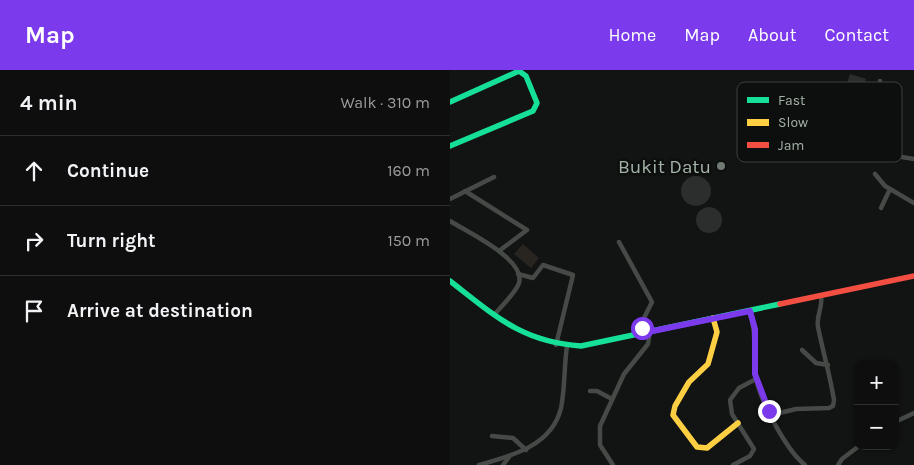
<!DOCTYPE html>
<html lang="en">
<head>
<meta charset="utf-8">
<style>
	body { margin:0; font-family:Karla,sans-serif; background:#1c1c1c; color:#f1f3f6 }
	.controls { position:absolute; right:15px; bottom:15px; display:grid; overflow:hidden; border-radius:10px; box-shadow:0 1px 4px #0004 }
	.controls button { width:45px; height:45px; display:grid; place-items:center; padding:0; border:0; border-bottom:1px solid #2e2e2e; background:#0e0e0e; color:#f1f3f6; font:25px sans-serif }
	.stop { position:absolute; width:15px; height:15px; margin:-11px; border:4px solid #7c3aed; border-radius:50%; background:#fff }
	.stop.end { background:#7c3aed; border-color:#fff; box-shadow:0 1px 5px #0008 }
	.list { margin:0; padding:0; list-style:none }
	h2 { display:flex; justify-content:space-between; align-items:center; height:65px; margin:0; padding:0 20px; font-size:21px }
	h2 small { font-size:16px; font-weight:400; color:#9b9c9e }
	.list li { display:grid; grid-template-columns:32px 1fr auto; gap:15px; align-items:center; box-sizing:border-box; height:70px; padding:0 20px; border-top:1px solid #2e2e2e }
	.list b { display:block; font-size:19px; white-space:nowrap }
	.list em { font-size:16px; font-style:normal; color:#9b9c9e }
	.icon { flex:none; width:28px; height:28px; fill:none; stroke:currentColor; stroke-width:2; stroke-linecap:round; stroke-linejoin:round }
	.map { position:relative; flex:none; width:464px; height:395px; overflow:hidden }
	header { display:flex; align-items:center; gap:30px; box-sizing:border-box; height:70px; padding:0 25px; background:#7c3aed; color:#fff }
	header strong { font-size:24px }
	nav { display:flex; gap:28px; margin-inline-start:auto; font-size:18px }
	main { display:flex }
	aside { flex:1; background:#0e0e0e }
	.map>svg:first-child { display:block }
</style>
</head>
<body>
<header>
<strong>Map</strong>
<nav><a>Home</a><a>Map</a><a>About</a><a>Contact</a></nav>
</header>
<main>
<aside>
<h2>4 min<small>Walk · 310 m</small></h2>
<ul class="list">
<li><svg class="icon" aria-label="ahead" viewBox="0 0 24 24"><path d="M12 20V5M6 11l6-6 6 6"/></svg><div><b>Continue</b></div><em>160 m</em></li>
<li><svg class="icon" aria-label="right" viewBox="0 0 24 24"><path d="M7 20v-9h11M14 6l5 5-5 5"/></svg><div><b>Turn right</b></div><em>150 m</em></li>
<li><svg class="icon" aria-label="arrive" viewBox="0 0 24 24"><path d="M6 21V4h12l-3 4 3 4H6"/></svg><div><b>Arrive at destination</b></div></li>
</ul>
</aside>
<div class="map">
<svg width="464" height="395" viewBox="0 0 464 395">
	<rect width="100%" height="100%" fill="#121313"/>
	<path fill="#282521" d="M73 174 89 188 81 198 64 184Z"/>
	<g fill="#2b2e2c">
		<path d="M400 4 416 9 405 43 389 38Z"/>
		<circle cx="246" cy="121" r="15"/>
		<circle cx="259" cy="150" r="13"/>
	</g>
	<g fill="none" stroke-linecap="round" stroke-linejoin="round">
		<g stroke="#464a47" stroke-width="4.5">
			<path d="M430 11 431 76 440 85 464 89"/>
			<path d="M425 104 435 116 464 133"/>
			<path d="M15 121 77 160 49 181"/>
			<path d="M0 129 44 107"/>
			<path d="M431 138 440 119"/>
			<path d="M0 151C17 162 76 189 69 213 65 224 52 235 45 244"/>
			<path d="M169 172 202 232 194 248 193 263"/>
			<path d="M68 204 83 208 93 195 123 205 106 275"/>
			<path d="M299 241C307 262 303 280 305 302 307 326 336 380 355 395"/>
			<path d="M352 280 366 293 378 295"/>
			<path d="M140 321H147L162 329"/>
			<path d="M321 345 346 339 379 338 383 336 384 330C380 305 373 282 368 257 366 246 373 237 371 226"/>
			<path d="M445 352 464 343"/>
			<path d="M42 366 63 368 76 380"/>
			<path d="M29 395C61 386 102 376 111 338 115 319 114 296 117 276"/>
			<path d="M53 395 59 387"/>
			<path d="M163 395 150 375V356L174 304 198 274 200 261"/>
			<path d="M283 395 300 386 304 379 282 344 280 330 289 318 306 309"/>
			<path d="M388 395 392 389 409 376"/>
		</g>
		<g stroke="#16e098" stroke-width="5.5">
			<path d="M0 32 69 1 76 6 87 33 83 41 0 76"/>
			<path d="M0 211C45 246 72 272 131 276L330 234"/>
		</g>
		<path stroke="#ffcf43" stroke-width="5.5" d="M263 248 267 262 258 294 239 312 225 336 223 345 247 377 257 378 288 353"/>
		<path stroke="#f24e42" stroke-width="5.5" d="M330 234 464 206"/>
	</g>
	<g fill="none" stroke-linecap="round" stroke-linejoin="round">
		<path stroke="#7c3aed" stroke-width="6" d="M192 258 193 263 300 241 305 259V304L319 341"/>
	</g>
	<circle fill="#717b73" stroke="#0d0e0e" stroke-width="2" cx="271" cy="96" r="5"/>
	<g text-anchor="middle" stroke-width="5" stroke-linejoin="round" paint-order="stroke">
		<g font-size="19" fill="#a4b3a7" stroke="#0d0e0e" text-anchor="end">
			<text x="261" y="103">Bukit Datu</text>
		</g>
	</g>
	<rect x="287" y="12" width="165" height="80" rx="8" fill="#0d0e0e" stroke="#3a403c" stroke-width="1"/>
	<rect x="297" y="27" width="22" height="6" fill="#16e098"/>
	<rect x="297" y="49" width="22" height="7" fill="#ffcf43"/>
	<rect x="297" y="72" width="22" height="6" fill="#f24e42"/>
	<g font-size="14" fill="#a4b3a7">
		<text x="328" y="35">Fast</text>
		<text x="328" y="57">Slow</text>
		<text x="328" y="80">Jam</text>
	</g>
</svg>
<div class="controls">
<button>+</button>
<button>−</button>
</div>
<div class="stop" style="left:192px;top:258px"></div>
<div class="stop end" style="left:319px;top:341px"></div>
</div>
</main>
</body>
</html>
